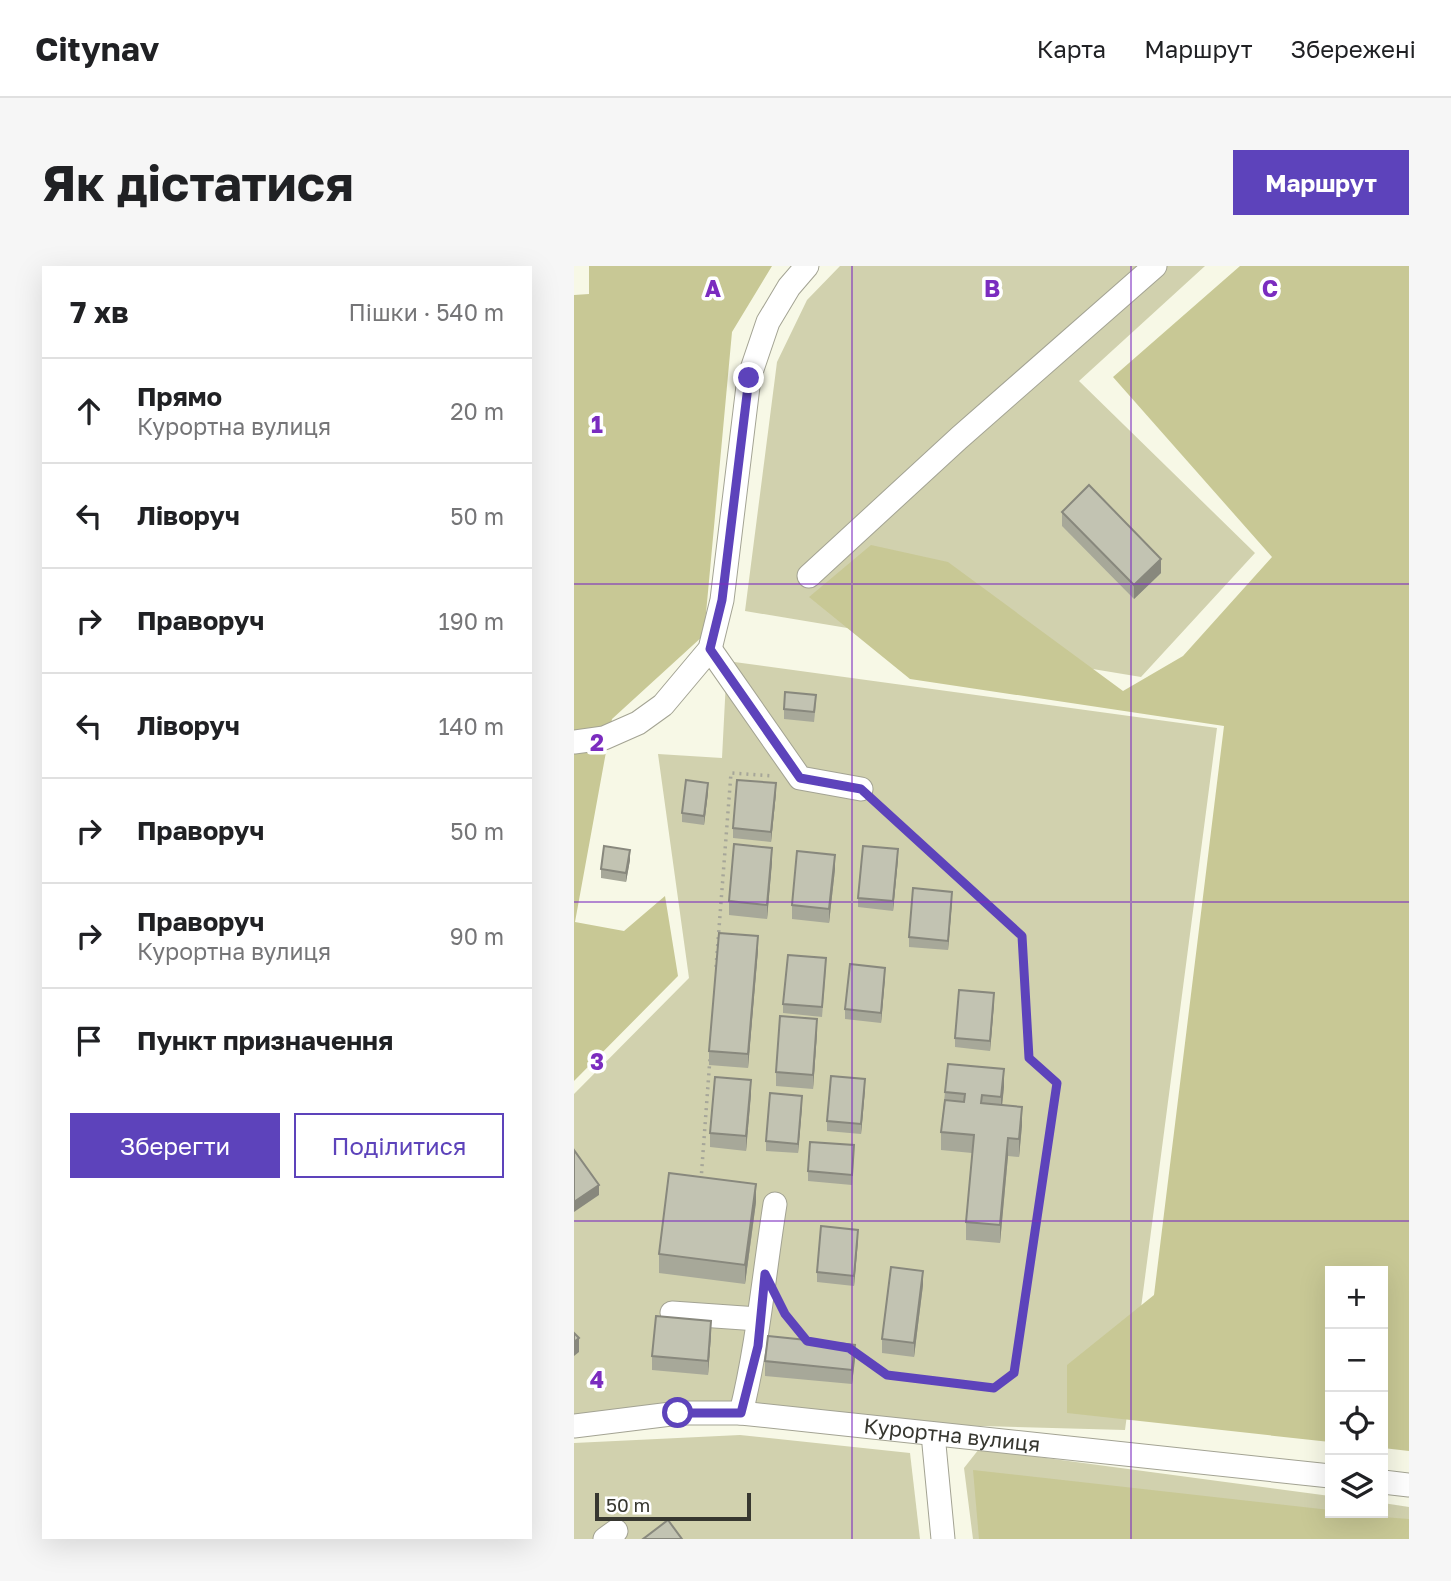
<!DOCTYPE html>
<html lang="uk">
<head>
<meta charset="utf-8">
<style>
	body { margin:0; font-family:"Golos Text",sans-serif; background:#f6f6f6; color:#202124 }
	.controls { position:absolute; right:21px; bottom:21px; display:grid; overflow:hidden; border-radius:0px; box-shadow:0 7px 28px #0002 }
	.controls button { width:63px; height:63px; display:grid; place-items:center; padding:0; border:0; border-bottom:2px solid #e0e0e0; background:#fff; color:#202124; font:35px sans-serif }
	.scale { position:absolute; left:21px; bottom:18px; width:156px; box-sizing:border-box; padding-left:7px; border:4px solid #373730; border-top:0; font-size:19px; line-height:24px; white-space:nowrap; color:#373730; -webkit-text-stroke:5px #fff; paint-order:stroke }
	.stop { position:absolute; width:21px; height:21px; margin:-16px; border:5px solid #5d43bb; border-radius:50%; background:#fff }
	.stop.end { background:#5d43bb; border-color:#fff; box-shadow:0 2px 7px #0008 }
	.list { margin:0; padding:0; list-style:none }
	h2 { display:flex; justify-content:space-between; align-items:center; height:91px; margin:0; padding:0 28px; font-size:30px }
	h2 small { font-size:23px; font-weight:400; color:#757577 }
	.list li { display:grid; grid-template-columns:46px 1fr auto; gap:21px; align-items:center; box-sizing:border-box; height:105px; padding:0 28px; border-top:2px solid #e0e0e0 }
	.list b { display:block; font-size:26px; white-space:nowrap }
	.list p { margin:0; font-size:23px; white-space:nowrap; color:#757577 }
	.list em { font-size:23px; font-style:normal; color:#757577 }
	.actions { display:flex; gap:14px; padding:21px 28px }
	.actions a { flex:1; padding:16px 0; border:2px solid #5d43bb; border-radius:0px; text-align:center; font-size:24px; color:#5d43bb }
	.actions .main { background:#5d43bb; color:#fff }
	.icon { flex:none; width:38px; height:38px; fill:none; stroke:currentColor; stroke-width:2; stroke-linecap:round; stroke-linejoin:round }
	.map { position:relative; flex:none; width:835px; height:1273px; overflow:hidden; border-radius:0px }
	header { display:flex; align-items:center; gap:42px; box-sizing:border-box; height:98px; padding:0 35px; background:#fff; border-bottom:2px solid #e0e0e0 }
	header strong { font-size:33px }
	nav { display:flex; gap:38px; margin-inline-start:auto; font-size:24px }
	.intro { display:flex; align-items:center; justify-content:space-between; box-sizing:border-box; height:168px; padding:0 42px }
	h1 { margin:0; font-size:49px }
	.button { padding:18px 32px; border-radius:0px; background:#5d43bb; color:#fff; font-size:24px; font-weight:700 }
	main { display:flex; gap:42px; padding:0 42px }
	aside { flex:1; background:#fff; border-radius:0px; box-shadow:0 7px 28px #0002 }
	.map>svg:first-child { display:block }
</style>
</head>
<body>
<header>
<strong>Citynav</strong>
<nav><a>Карта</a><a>Маршрут</a><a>Збережені</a></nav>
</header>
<div class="intro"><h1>Як дістатися</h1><a class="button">Маршрут</a></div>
<main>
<aside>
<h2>7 хв<small>Пішки · 540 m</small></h2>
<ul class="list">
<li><svg class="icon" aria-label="ahead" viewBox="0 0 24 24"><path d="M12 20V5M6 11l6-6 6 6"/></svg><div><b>Прямо</b><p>Курортна вулиця</p></div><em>20 m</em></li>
<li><svg class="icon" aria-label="left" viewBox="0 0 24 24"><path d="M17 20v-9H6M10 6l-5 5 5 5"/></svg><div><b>Ліворуч</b></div><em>50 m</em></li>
<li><svg class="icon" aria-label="right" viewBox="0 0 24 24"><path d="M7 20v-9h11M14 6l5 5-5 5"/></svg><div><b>Праворуч</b></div><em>190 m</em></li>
<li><svg class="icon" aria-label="left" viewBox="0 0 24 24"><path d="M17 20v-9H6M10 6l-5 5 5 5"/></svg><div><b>Ліворуч</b></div><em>140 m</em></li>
<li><svg class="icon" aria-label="right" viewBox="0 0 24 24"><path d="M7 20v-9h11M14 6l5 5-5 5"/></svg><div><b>Праворуч</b></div><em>50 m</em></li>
<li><svg class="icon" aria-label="right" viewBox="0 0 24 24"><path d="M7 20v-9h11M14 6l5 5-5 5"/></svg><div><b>Праворуч</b><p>Курортна вулиця</p></div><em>90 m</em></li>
<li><svg class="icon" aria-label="arrive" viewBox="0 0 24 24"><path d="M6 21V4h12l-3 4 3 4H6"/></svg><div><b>Пункт призначення</b></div></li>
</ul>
<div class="actions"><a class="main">Зберегти</a><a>Поділитися</a></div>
</aside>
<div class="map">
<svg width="835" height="1273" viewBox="0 0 835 1273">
	<rect width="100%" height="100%" fill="#f7f8e6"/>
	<g fill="#d1d1ae">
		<path d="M266 0H631L505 115 681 287 567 411 171 345 203 96 233 34Z"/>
		<path d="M153 395 643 462 551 1164 0 1149V828L115 712 84 488 148 492Z"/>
		<path d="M166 1169 336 1187 346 1273H0V1177Z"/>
		<path d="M405 1183 756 1230V1247H809V1237L835 1241V1273H399L390 1202Z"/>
	</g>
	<g fill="#c8c895">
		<path d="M15 0H198L158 66 130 369 38 453 1 656 50 665 91 630 104 710 0 815V29L15 28Z"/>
		<path d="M666 0H835V1185L809 1182V1005H756V1176L493 1147V1099L580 1029 650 460 336 413 235 331 297 279 374 296 549 425 609 390 698 291 539 111Z"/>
		<path d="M399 1204 756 1244V1247L835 1253V1273H405Z"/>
	</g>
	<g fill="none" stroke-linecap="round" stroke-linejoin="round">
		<g stroke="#a3a393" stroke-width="25">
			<g id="minor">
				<path d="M235 310 385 172 581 0"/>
				<path d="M136 383 226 512 287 523"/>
				<path d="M0 476 30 472 64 457 89 439 136 383 148 334 175 112 194 56 215 21 233 0"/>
				<path d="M98 1047 184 1053"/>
				<path d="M167 1147C184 1078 190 1008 201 938"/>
				<path id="s1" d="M0 1160 105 1147H167L756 1210"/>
				<path d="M359 1168 369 1273"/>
				<path d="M809 1216 835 1219"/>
				<path d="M31 1273 42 1265"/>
			</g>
		</g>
		<g stroke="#a6a699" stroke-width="3.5" stroke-dasharray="2 5" stroke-linecap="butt">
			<path d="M142 701 157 507 199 510"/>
			<path d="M127 914 136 792"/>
			<path d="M208 1041 235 1075"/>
			<path d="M277 1083 313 1109 420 1122 441 1107 483 817 455 792 448 670 302 536"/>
		</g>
		<use href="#minor" stroke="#fff" stroke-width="23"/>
	</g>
	<g fill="#a7a899">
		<path d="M488 246 587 307 560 333 488 260Z"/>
		<path d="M242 438 240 456 210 453V443Z"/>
		<path d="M134 527 130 559 108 556V547Z"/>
		<path d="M202 527 197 576 159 572V562Z"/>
		<path d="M324 593 319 645 284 641V632Z"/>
		<path d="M56 594 52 616 27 612V603Z"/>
		<path d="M198 596 193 653 155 649V635Z"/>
		<path d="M261 603 255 657 218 653V639Z"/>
		<path d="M378 635 374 684 335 681V671Z"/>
		<path d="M184 684 174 802 135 799V785Z"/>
		<path d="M252 702 248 751 209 747V738Z"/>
		<path d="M311 711 307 757 271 753V743Z"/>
		<path d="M420 737 416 785 381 781V772Z"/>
		<path d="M243 767 239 823 202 820V806Z"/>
		<path d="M430 821 428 839 448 859 445 891 434 890 426 977 392 974V956L398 887 367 884V866L371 826Z"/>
		<path d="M291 823 287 868 253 865V855Z"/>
		<path d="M177 828 172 885 136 881V867Z"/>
		<path d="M228 840 224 887 192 885V875Z"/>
		<path d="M280 889 278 919 234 915V905Z"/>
		<path d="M182 936 171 1018 85 1007V988Z"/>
		<path d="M284 974 280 1020 243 1016V1006Z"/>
		<path d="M349 1019 340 1091 308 1087V1073Z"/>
		<path d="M137 1069 134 1109 78 1104V1090Z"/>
		<path d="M281 1093 278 1118 191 1110V1095Z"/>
	</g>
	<g fill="#88887d">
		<path d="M587 293V307L560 333V319Z"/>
		<path d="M134 517V527L130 559V550Z"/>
		<path d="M202 517V527L197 576V566Z"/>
		<path d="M198 582V596L193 653V639Z"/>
		<path d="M324 583V593L319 645V635Z"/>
		<path d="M56 584V594L52 616V607Z"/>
		<path d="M261 589V603L255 657V643Z"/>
		<path d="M378 626V635L374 684V675Z"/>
		<path d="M184 670V684L174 802V788Z"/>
		<path d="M311 702V711L307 757V747Z"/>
		<path d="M420 727V737L416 785V775Z"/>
		<path d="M243 753V767L239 823V809Z"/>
		<path d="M430 803V821L427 849V831Z"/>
		<path d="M291 813V823L287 868V858Z"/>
		<path d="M177 814V828L172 885V870Z"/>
		<path d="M228 830V840L224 887V878Z"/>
		<path d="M448 841V859L445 891V873Z"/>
		<path d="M434 872V890L426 977V959Z"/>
		<path d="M182 918V936L171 1018V999Z"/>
		<path d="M25 919V929L0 946V936Z"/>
		<path d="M284 964V974L280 1020V1010Z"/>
		<path d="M349 1005V1019L340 1091V1077Z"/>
		<path d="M137 1055V1069L134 1109V1095Z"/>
		<path d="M5 1072V1086L0 1090V1076Z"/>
		<path d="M281 1079V1093L278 1118V1104Z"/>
	</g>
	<g fill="#c2c3b2" stroke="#88887d" stroke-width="2">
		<path d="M515 219 587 293 560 319 488 246Z"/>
		<path d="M211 426 242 429 240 446 210 443Z"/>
		<path d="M112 514 134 517 130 550 108 547Z"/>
		<path d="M163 514 202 517 197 566 159 562Z"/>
		<path d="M160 578 198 582 193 639 155 635Z"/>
		<path d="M30 580 56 584 52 607 27 603Z"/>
		<path d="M289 580 324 583 319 635 284 632Z"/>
		<path d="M223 585 261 589 255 643 218 639Z"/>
		<path d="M339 622 378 626 374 675 335 671Z"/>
		<path d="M145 667 184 670 174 788 135 785Z"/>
		<path d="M214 689 252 692 248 741 209 738Z"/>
		<path d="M276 698 311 702 307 747 271 743Z"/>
		<path d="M385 724 420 727 416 775 381 772Z"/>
		<path d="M206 750 243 753 239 809 202 806Z"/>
		<path d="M374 798 430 803 427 831 408 829 407 837 448 841 445 873 434 872 426 959 392 956 400 869 367 866 371 834 390 836 391 828 371 826Z"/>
		<path d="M257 810 291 813 287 858 253 855Z"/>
		<path d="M141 811 177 814 172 870 136 867Z"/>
		<path d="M196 827 228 830 224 878 192 875Z"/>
		<path d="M236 876 280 879 278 909 234 905Z"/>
		<path d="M0 884 25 919 0 936Z"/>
		<path d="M95 907 182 918 171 999 85 988Z"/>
		<path d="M247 960 284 964 280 1010 243 1006Z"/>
		<path d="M317 1001 349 1005 340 1077 308 1073Z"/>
		<path d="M82 1050 137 1055 134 1095 78 1090Z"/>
		<path d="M0 1067 5 1072 0 1076Z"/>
		<path d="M194 1070 281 1079 278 1104 191 1095Z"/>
		<path d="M94 1254 108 1273H69Z"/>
	</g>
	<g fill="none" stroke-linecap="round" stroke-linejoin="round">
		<path stroke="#5d43bb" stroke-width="9" d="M104 1147H167L184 1080 191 1008 211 1048 233 1075 275 1082 313 1109 420 1122 440 1107 483 817 455 792 448 670 287 523 226 512 136 383 148 334 175 112"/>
	</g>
	<path fill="none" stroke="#7b2cbf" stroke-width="2" stroke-opacity="0.55" d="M278 0V1273M557 0V1273M0 318H835M0 636H835M0 955H835"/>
	<g text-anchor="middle" stroke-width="7" stroke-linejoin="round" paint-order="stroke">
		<g font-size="21" fill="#373730" stroke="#fff">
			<text dy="7" stroke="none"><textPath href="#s1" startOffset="380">Курортна вулиця</textPath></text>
		</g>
	</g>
	<g font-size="23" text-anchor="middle" font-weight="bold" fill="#7b2cbf" stroke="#fff" stroke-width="7" stroke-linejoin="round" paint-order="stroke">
		<text x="139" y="31">A</text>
		<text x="418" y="31">B</text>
		<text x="696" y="31">C</text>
		<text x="23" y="167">1</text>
		<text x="23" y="485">2</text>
		<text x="23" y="804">3</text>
		<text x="23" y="1122">4</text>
	</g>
</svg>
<div class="controls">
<button>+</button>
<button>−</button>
<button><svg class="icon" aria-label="locate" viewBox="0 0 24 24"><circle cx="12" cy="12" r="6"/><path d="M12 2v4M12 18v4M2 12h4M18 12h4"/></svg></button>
<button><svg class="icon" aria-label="layers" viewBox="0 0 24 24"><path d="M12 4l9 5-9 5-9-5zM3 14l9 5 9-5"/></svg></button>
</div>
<div class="scale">50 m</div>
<div class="stop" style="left:104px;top:1147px"></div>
<div class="stop end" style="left:175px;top:112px"></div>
</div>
</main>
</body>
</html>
